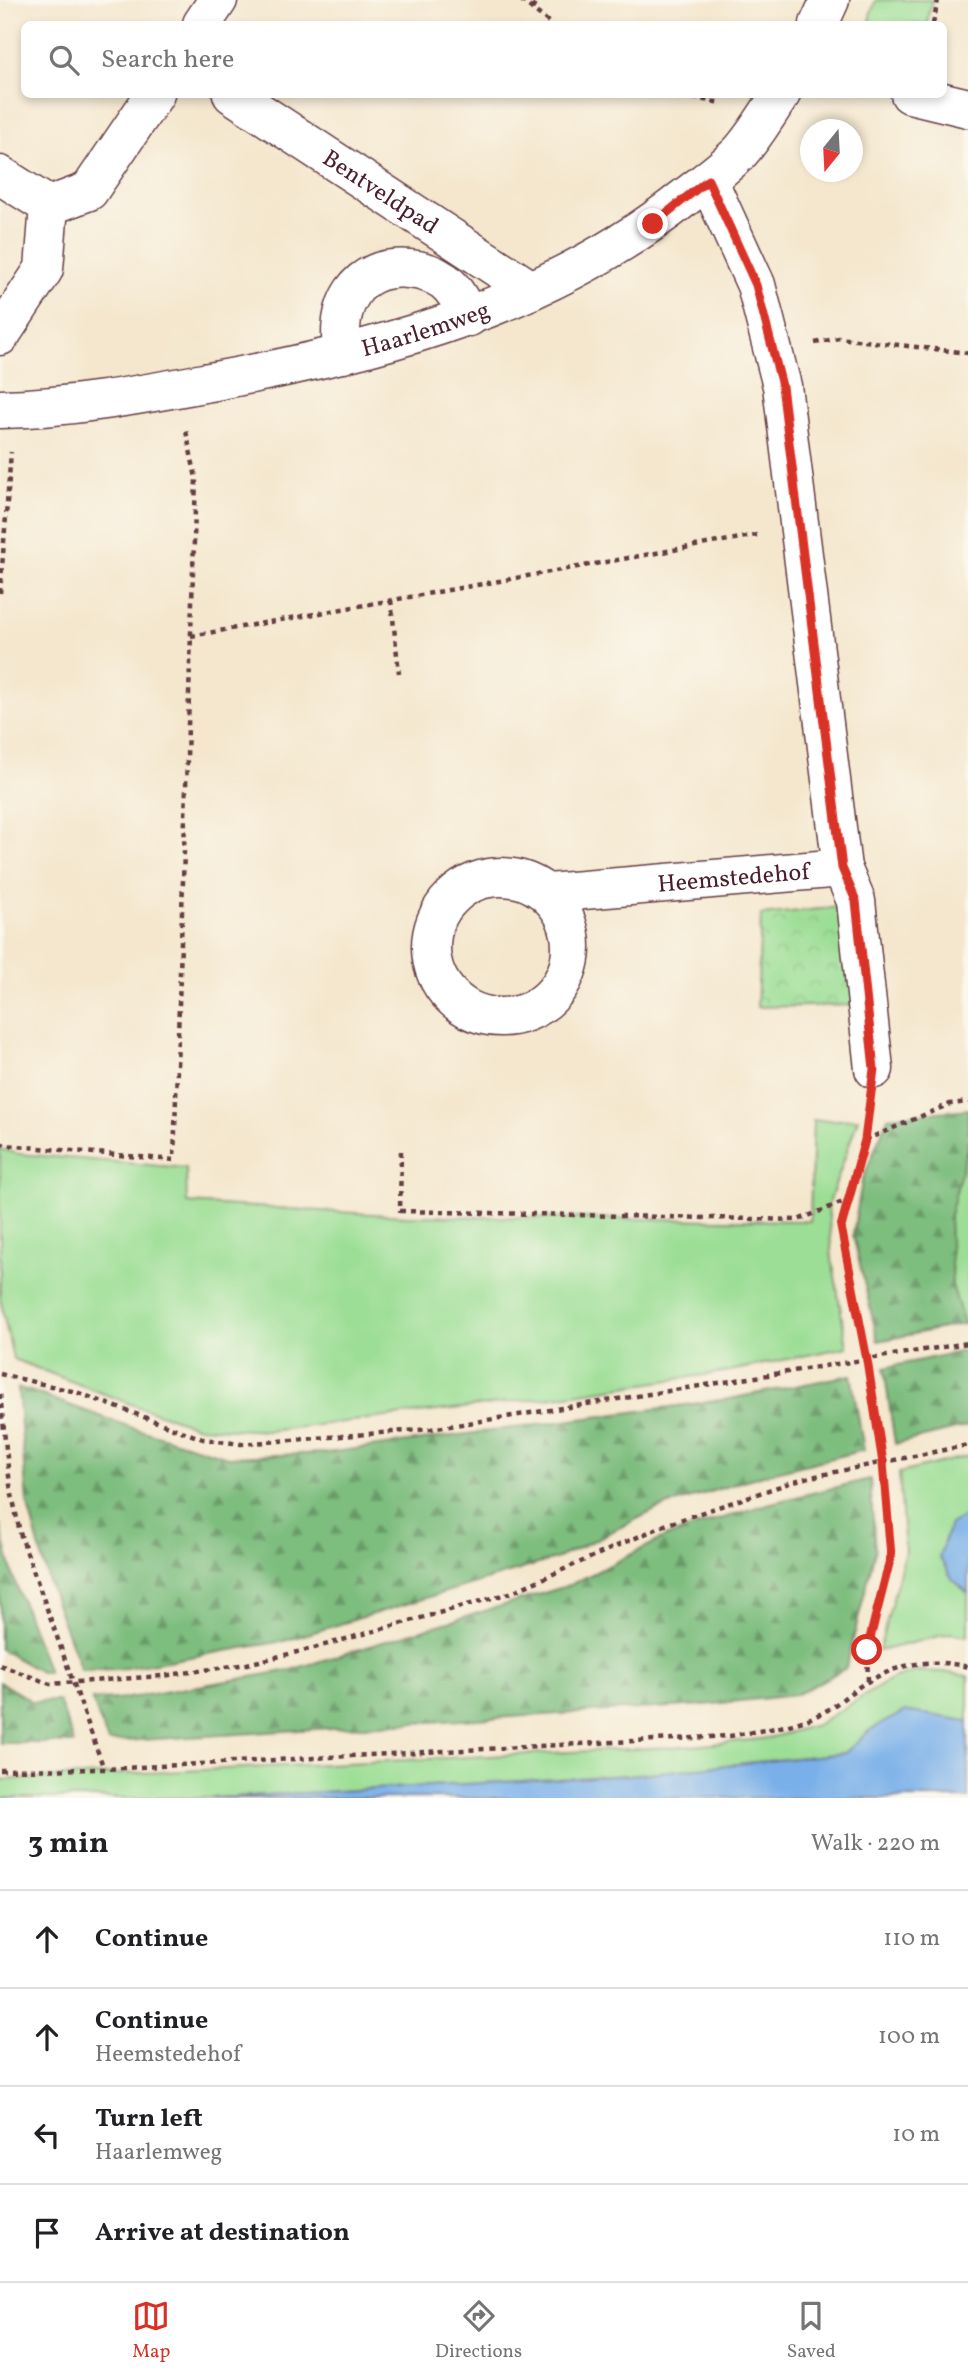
<!DOCTYPE html>
<html lang="en">
<head>
<meta charset="utf-8">
<style>
	body { margin:0; font-family:Vollkorn,serif; background:#f2f2f2; color:#202124 }
	.compass { position:absolute; left:800px; top:119px; width:63px; height:63px; border-radius:50%; background:#fff; box-shadow:0 4px 10px #0003; rotate:198deg }
	.stop { position:absolute; width:21px; height:21px; margin:-16px; border:5px solid #d93025; border-radius:50%; background:#fff }
	.stop.end { background:#d93025; border-color:#fff; box-shadow:0 2px 7px #0008 }
	.list { margin:0; padding:0; list-style:none }
	h2 { display:flex; justify-content:space-between; align-items:center; height:91px; margin:0; padding:0 28px; font-size:30px }
	h2 small { font-size:23px; font-weight:400; color:#757577 }
	.list li { display:grid; grid-template-columns:46px 1fr auto; gap:21px; align-items:center; box-sizing:border-box; height:98px; padding:0 28px; border-top:2px solid #e0e0e0 }
	.list b { display:block; font-size:26px; white-space:nowrap }
	.list p { margin:0; font-size:23px; white-space:nowrap; color:#757577 }
	.list em { font-size:23px; font-style:normal; color:#757577 }
	.icon { flex:none; width:38px; height:38px; fill:none; stroke:currentColor; stroke-width:2; stroke-linecap:round; stroke-linejoin:round }
	.map { position:relative; flex:none; width:968px; height:1798px; overflow:hidden }
	.search { position:absolute; background:#fff; box-shadow:0 4px 10px #0003; left:21px; right:21px; top:21px; height:77px; display:flex; align-items:center; gap:18px; box-sizing:border-box; padding:0 24px; border-radius:10px; color:#757577; font-size:26px }
	.sheet { height:483px; background:#fff }
	nav { display:flex; justify-content:space-around; align-items:center; box-sizing:border-box; height:98px; border-top:2px solid #e0e0e0; background:#fff; font-size:19px; color:#757577 }
	nav a { display:grid; justify-items:center; gap:4px }
	nav .on { color:#d93025 }
	.map>svg:first-child { display:block }
</style>
</head>
<body>
<div class="map">
<svg width="968" height="1798" viewBox="0 0 968 1798">
	<defs>
		<pattern id="forest-firs" width="22" height="20" patternUnits="userSpaceOnUse" patternTransform="scale(1.75)"><rect width="22" height="20" fill="#7dbd7e"/><path d="M5 1l3.5 6h-7zM16 11l3.5 6h-7z" fill="#689967"/></pattern>
		<pattern id="park-crowns" width="20" height="18" patternUnits="userSpaceOnUse" patternTransform="scale(1.75)"><rect width="20" height="18" fill="#9cde95"/><path d="M2 6a3 3 0 1 1 6 0M12 15a3 3 0 1 1 6 0" fill="none" stroke="#88be81"/></pattern>
	</defs>
	<rect width="100%" height="100%" fill="#fbf7ec"/>
	<filter id="ink" filterUnits="userSpaceOnUse"><feTurbulence type="fractalNoise" baseFrequency=".0143" numOctaves="2"/><feDisplacementMap in="SourceGraphic" scale="14" xChannelSelector="R" yChannelSelector="G"/><feConvolveMatrix kernelMatrix="1 2 1 2 8 2 1 2 1" color-interpolation-filters="sRGB"/></filter>
	<filter id="wash" filterUnits="userSpaceOnUse"><feTurbulence type="fractalNoise" baseFrequency=".00686" numOctaves="4" result="noise"/><feDisplacementMap in="SourceGraphic" scale="28" xChannelSelector="R" yChannelSelector="G"/><feGaussianBlur stdDeviation="1.57" result="paint"/><feColorMatrix in="noise" values="0 0 0 0 0 0 0 0 0 0 0 0 0 0 0 0 0 1.4 0 .05"/><feComposite in="paint" operator="in"/></filter>
	<g filter="url(#wash)">
		<rect width="100%" height="100%" fill="#f4e7ce"/>
		<g fill="#9cde95" stroke="#737e60" stroke-width="2">
			<path d="M876 0H932L927 24H870V15Z"/>
			<path d="M858 1119 828 1206 832 1259 847 1347 725 1372 554 1397 268 1431 199 1427 133 1405 13 1359 0 1298V1149L19 1154 186 1168 187 1203 406 1216 810 1221 813 1121Z"/>
			<path d="M968 1144V1323L964 1324 952 1285 949 1219Z"/>
			<path d="M968 1456V1514L950 1524 953 1580 968 1593V1636L951 1633 879 1651 905 1552 899 1473Z"/>
			<path d="M917 1671 943 1672 968 1676V1721L939 1717 870 1730 845 1753 630 1775 214 1798H0V1780L692 1746 769 1738 816 1725 892 1679Z"/>
		</g>
		<g fill="url(#forest-firs)" stroke="#646e54" stroke-width="2">
			<path d="M968 1109V1144L949 1219 952 1285 964 1324 878 1341 853 1235 862 1181 888 1117Z"/>
			<path d="M968 1350V1426L895 1444 884 1368Z"/>
			<path d="M851 1375 864 1450 759 1476 657 1509 558 1558 284 1641 120 1669 81 1670 51 1590 27 1502 18 1388 30 1391 133 1428 228 1457 326 1453 729 1399Z"/>
			<path d="M870 1479 875 1551 846 1668 795 1695 704 1705 108 1742 92 1700 123 1699 291 1670 570 1585 668 1536 767 1504Z"/>
			<path d="M0 1525 13 1576 48 1672H41L0 1649Z"/>
			<path d="M0 1682 33 1702 59 1701 74 1743H0Z"/>
		</g>
		<path fill="url(#park-crowns)" stroke="#737e60" stroke-width="2" d="M849 906 858 1005 757 1007 761 915Z"/>
		<g fill="#7ab0e9" stroke="#62688a" stroke-width="2">
			<path d="M968 1514V1593L953 1580 939 1557 950 1524Z"/>
			<path d="M905 1711 968 1721V1798H214L630 1775 845 1753 870 1730Z"/>
		</g>
	</g>
	<g filter="url(#ink)">
		<g fill="none" stroke-linecap="round" stroke-linejoin="round">
			<g stroke="#643d43" stroke-width="41">
				<g id="minor">
					<path d="M202 24 218 0"/>
					<path d="M819 24 830 0"/>
					<path id="s1" d="M232 94 531 290"/>
					<path d="M910 94 968 108"/>
					<path d="M0 175 49 206 44 269 0 336"/>
					<path d="M49 206 89 191 155 94"/>
					<path d="M343 354C334 306 356 264 409 269 422 270 434 274 444 281 456 290 462 304 469 317"/>
					<path id="s2" d="M0 409C72 408 144 394 215 381 383 350 553 304 688 195 706 181 726 167 741 151 756 134 768 113 781 94"/>
					<path d="M842 868 856 901 874 1069"/>
					<circle cx="501" cy="947" r="70"/>
					<path id="s3" d="M548 893 842 868 782 386 756 285 708 180"/>
				</g>
			</g>
			<g stroke="#643d43" stroke-width="4.5" stroke-dasharray="5 5" stroke-linecap="butt">
				<path d="M521 0 551 24"/>
				<path d="M532 9 538 0"/>
				<path d="M933 24 938 0"/>
				<path d="M673 94 721 103"/>
				<path d="M815 343 839 338 968 353"/>
				<path d="M0 593 11 452"/>
				<path d="M391 600 399 673"/>
				<path d="M191 636 757 535"/>
				<path d="M865 1140 950 1104 968 1102"/>
				<path d="M0 1143 5 1145 174 1160 196 478 186 431"/>
				<path d="M401 1151 400 1211 798 1220 848 1200"/>
				<path d="M0 1374 76 1392 203 1439 241 1444 431 1429 968 1343"/>
				<path d="M0 1394 10 1485 20 1533 104 1769"/>
				<path d="M0 1665 50 1684 162 1676 247 1664 314 1648 510 1593 665 1525 801 1479 968 1445"/>
				<path d="M868 1681 867 1650 891 1556 883 1463 867 1360 841 1228 865 1140 868 1112"/>
				<path d="M0 1770 104 1769 730 1736C761 1730 796 1727 824 1712 840 1703 853 1689 869 1681 901 1663 932 1658 968 1667"/>
			</g>
			<use href="#minor" stroke="#fff" stroke-width="38"/>
		</g>
	</g>
	<g fill="none" stroke-linecap="round" stroke-linejoin="round" filter="url(#ink)">
		<path stroke="#d93025" stroke-width="9" d="M653 224 708 180 756 285 782 386 842 868 856 901 874 1069 865 1140 841 1227 867 1360 883 1463 891 1556 867 1650"/>
	</g>
	<g text-anchor="middle" stroke-width="5" stroke-linejoin="round" paint-order="stroke">
		<g font-size="24" fill="#4a1f2b" stroke="#fbf7ec">
			<text dy="8" stroke="none"><textPath href="#s1" startOffset="178">Bentveldpad</textPath></text>
			<text dy="8" stroke="none"><textPath href="#s2" startOffset="434">Haarlemweg</textPath></text>
			<text dy="8" stroke="none"><textPath href="#s3" startOffset="186">Heemstedehof</textPath></text>
		</g>
	</g>
</svg>
<svg class="compass" viewBox="-18 -18 36 36"><path d="M0-13l5 13h-10z" fill="#e53935"/><path d="M0 13l5-13h-10z" fill="#757577"/></svg>
<div class="stop" style="left:867px;top:1650px"></div>
<div class="stop end" style="left:653px;top:224px"></div>
<div class="search"><svg class="icon" aria-label="search" viewBox="0 0 24 24"><circle cx="10" cy="10" r="6"/><path d="M15 15l6 6"/></svg>Search here</div>
</div>
<section class="sheet">
<h2>3 min<small>Walk · 220 m</small></h2>
<ul class="list">
<li><svg class="icon" aria-label="ahead" viewBox="0 0 24 24"><path d="M12 20V5M6 11l6-6 6 6"/></svg><div><b>Continue</b></div><em>110 m</em></li>
<li><svg class="icon" aria-label="ahead" viewBox="0 0 24 24"><path d="M12 20V5M6 11l6-6 6 6"/></svg><div><b>Continue</b><p>Heemstedehof</p></div><em>100 m</em></li>
<li><svg class="icon" aria-label="left" viewBox="0 0 24 24"><path d="M17 20v-9H6M10 6l-5 5 5 5"/></svg><div><b>Turn left</b><p>Haarlemweg</p></div><em>10 m</em></li>
<li><svg class="icon" aria-label="arrive" viewBox="0 0 24 24"><path d="M6 21V4h12l-3 4 3 4H6"/></svg><div><b>Arrive at destination</b></div></li>
</ul>
</section>
<nav>
<a class="on"><svg class="icon" aria-label="map" viewBox="0 0 24 24"><path d="M3 6l6-2 6 2 6-2v14l-6 2-6-2-6 2zM9 4v14M15 6v14"/></svg>Map</a>
<a><svg class="icon" aria-label="directions" viewBox="0 0 24 24"><path d="M12 3l9 9-9 9-9-9zM9 14v-3h6M13 9l2 2-2 2"/></svg>Directions</a>
<a><svg class="icon" aria-label="saved" viewBox="0 0 24 24"><path d="M7 4h10v16l-5-4-5 4z"/></svg>Saved</a>
</nav>
</body>
</html>
